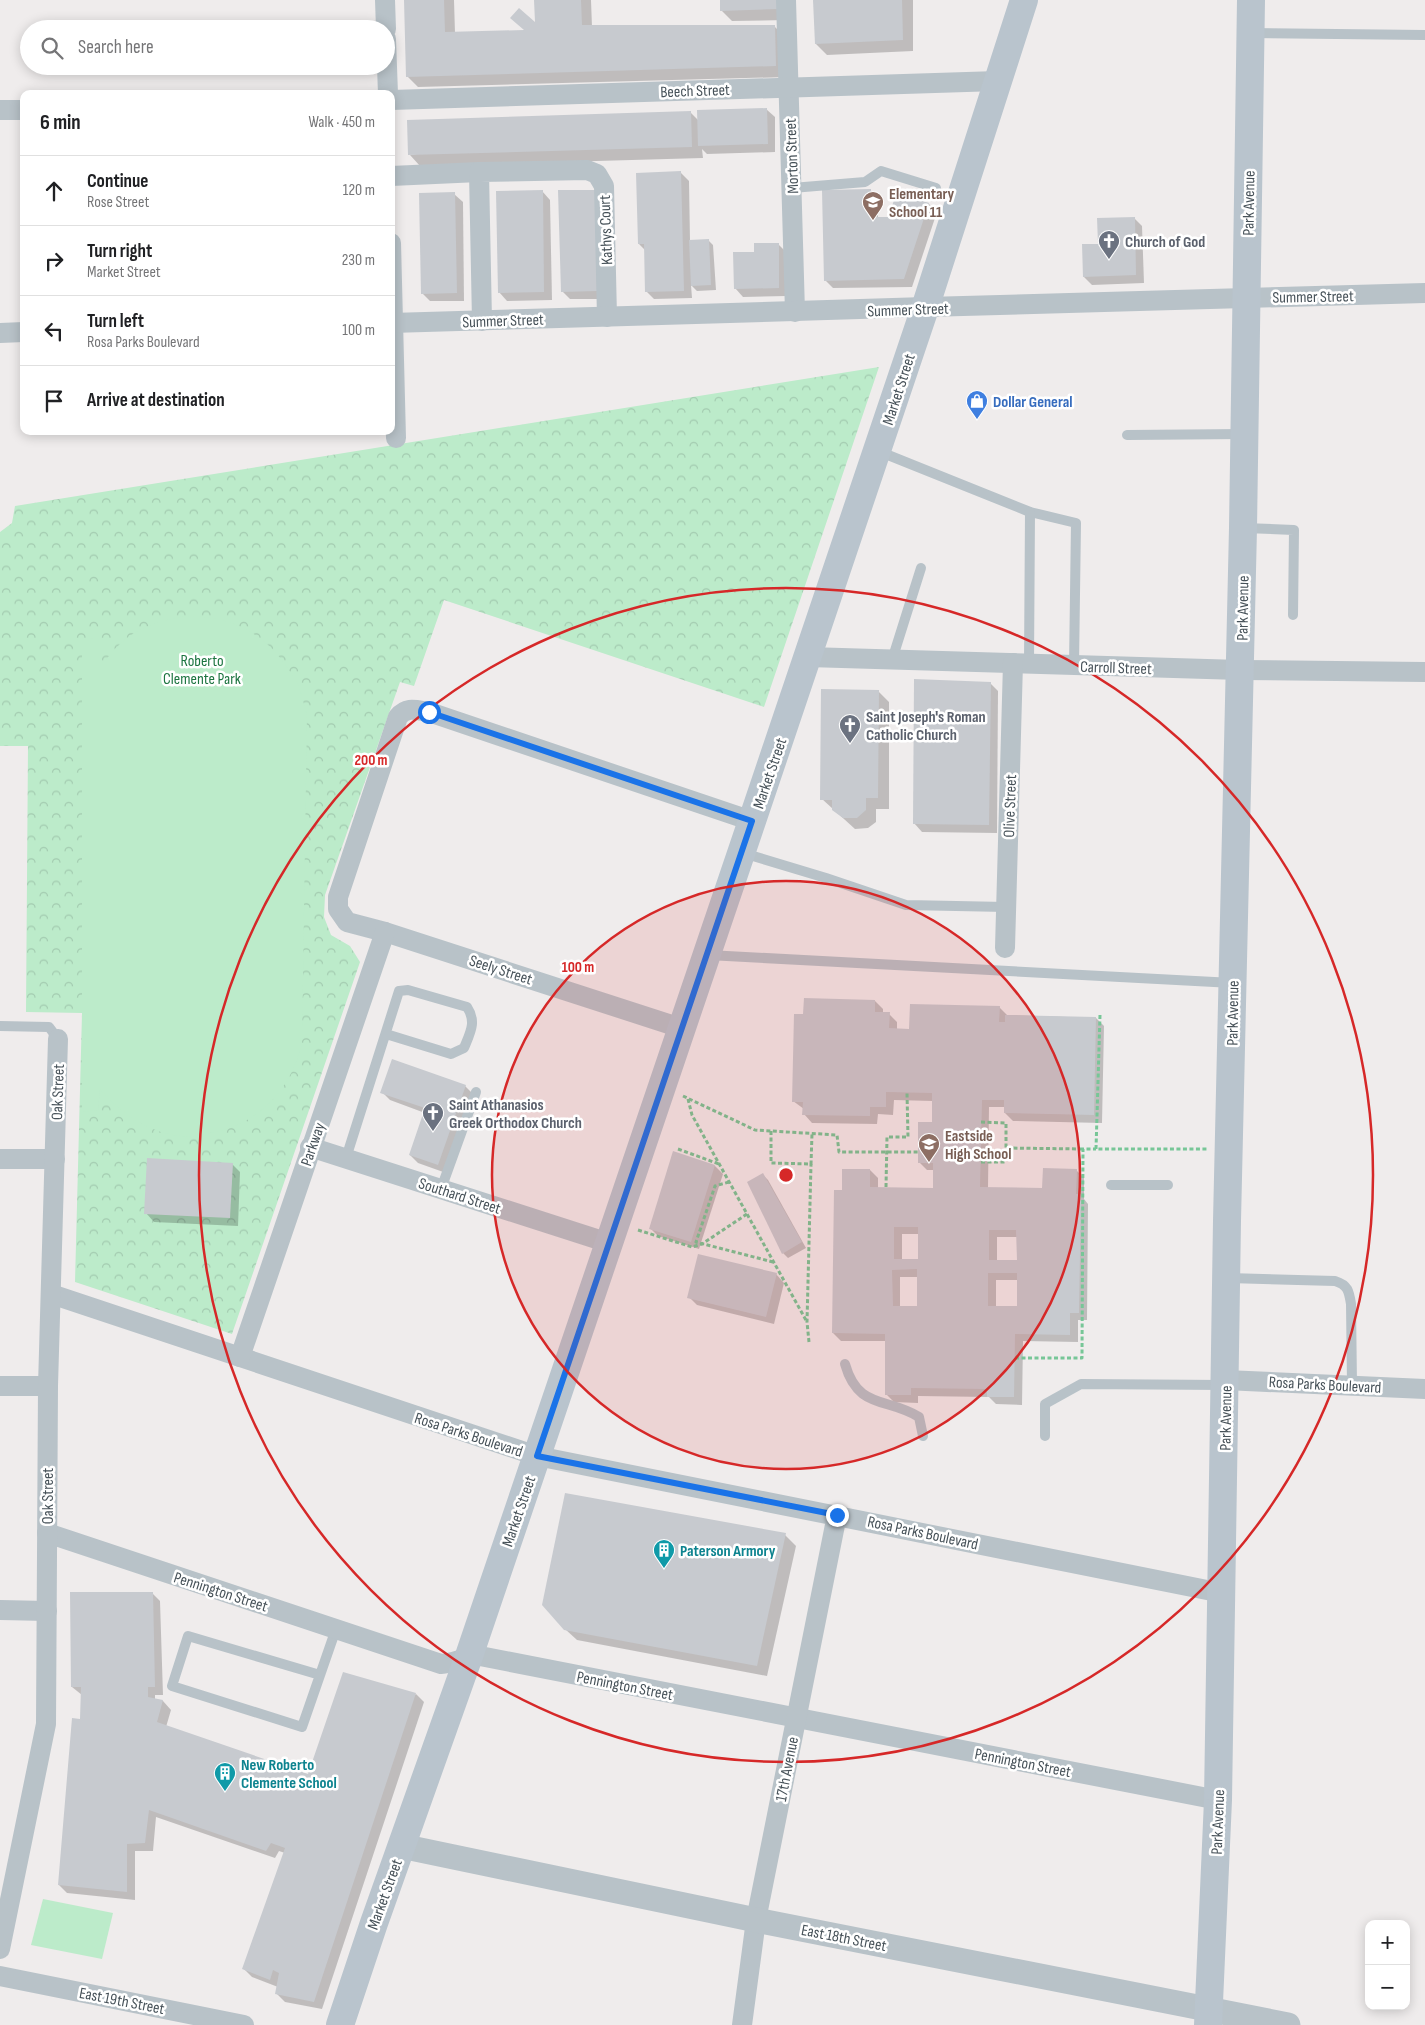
<!DOCTYPE html>
<html lang="en">
<head>
<meta charset="utf-8">
<style>
	body { margin:0; font-family:"Sofia Sans Condensed",sans-serif; background:#f6f6f6; color:#202124 }
	.controls { position:absolute; right:15px; bottom:15px; display:grid; overflow:hidden; border-radius:10px; box-shadow:0 2px 12px #0003 }
	.controls button { width:45px; height:45px; display:grid; place-items:center; padding:0; border:0; border-bottom:1px solid #e0e0e0; background:#fff; color:#202124; font:25px sans-serif }
	.stop { position:absolute; width:15px; height:15px; margin:-11px; border:4px solid #1a73e8; border-radius:50%; background:#fff }
	.stop.end { background:#1a73e8; border-color:#fff; box-shadow:0 1px 5px #0008 }
	.list { margin:0; padding:0; list-style:none }
	h2 { display:flex; justify-content:space-between; align-items:center; height:65px; margin:0; padding:0 20px; font-size:21px }
	h2 small { font-size:16px; font-weight:400; color:#757577 }
	.list li { display:grid; grid-template-columns:32px 1fr auto; gap:15px; align-items:center; box-sizing:border-box; height:70px; padding:0 20px; border-top:1px solid #e0e0e0 }
	.list b { display:block; font-size:19px; white-space:nowrap }
	.list p { margin:0; font-size:16px; white-space:nowrap; color:#757577 }
	.list em { font-size:16px; font-style:normal; color:#757577 }
	.icon { flex:none; width:28px; height:28px; fill:none; stroke:currentColor; stroke-width:2; stroke-linecap:round; stroke-linejoin:round }
	.map { position:relative; flex:none; width:1425px; height:2025px; overflow:hidden }
	.search { position:absolute; background:#fff; box-shadow:0 2px 12px #0003; left:20px; top:20px; width:375px; height:55px; display:flex; align-items:center; gap:12px; box-sizing:border-box; padding:0 18px; border-radius:28px; color:#757577; font-size:19px }
	.panel { position:absolute; background:#fff; box-shadow:0 2px 12px #0003; left:20px; top:90px; width:375px; height:345px; border-radius:10px }
	.map>svg:first-child { display:block }
</style>
</head>
<body>
<div class="map">
<svg width="1425" height="2025" viewBox="0 0 1425 2025">
	<defs>
		<pattern id="park-crowns" width="20" height="18" patternUnits="userSpaceOnUse" patternTransform="scale(1.25)"><rect width="20" height="18" fill="#bcebca"/><path d="M2 6a3 3 0 1 1 6 0M12 15a3 3 0 1 1 6 0" fill="none" stroke="#a3cbb0"/></pattern>
	</defs>
	<rect width="100%" height="100%" fill="#efecec"/>
	<path fill="url(#park-crowns)" d="M879 367 764 707 444 600 414 686 400 682 325 895 324 917 331 935 350 946 360 962 232 1334 75 1282 82 1013 26 1012 28 746H0V532L12 523 15 506Z"/>
	<g fill="#bcebca">
		<path d="M186 616C230 616 264 632 288 669 292 674 296 680 298 685 302 695 304 705 307 715L302 1043C291 1090 258 1125 210 1133 197 1136 182 1138 169 1134 141 1128 118 1109 100 1089L98 1110 82 1112V639L102 638V664C108 658 112 651 118 646 135 628 162 620 186 616Z"/>
		<path d="M43 1899 113 1913 102 1959 31 1945Z"/>
	</g>
	<g fill="#0003" fill-rule="evenodd">
		<path d="M405 0H454L455 33 526 32 536 25 535 0H591L592 27 774 26 785 37 787 77 418 87 407 76Z"/>
		<path d="M721 0H787V20L732 21 721 10Z"/>
		<path d="M814 0H913V51L827 55 816 44Z"/>
		<path d="M766 109 775 117V152L707 154 702 149 703 158 420 166 410 155 691 113 699 121Z"/>
		<path d="M681 173 689 181 690 241 708 240 713 245 716 290 697 291 691 285 692 298 654 299 646 291 645 250 639 244Z"/>
		<path d="M870 190 878 198V218H889L929 204 937 212 912 287 833 288 825 280Z"/>
		<path d="M542 191 550 200 552 300 507 301 499 292Z"/>
		<path d="M594 191 604 299H570L562 291Z"/>
		<path d="M454 194 463 202 464 301H430L422 293Z"/>
		<path d="M1134 218 1142 226 1144 283 1092 285 1084 277 1099 245Z"/>
		<path d="M778 244 786 252 787 296 743 297 735 288 755 253Z"/>
		<path d="M990 683 998 691 997 833 922 832 914 823Z"/>
		<path d="M878 691 889 702V809H876V822L868 828 855 829 822 799Z"/>
		<path d="M875 1001 883 1009V1014H889L897 1022V1029L911 1030 999 1007 1007 1015 1096 1018 1104 1026 1102 1123 1013 1121 1005 1113V1107H989L988 1188 1043 1189 1076 1170 1084 1178V1199L1088 1204 1087 1320H1078V1342L1023 1341 1022 1405 996 1404 989 1397 918 1396V1403L894 1402 886 1394V1341H841L833 1333 844 1191 870 1170 878 1178V1188L934 1189V1170H927L919 1162 933 1123V1101L894 1100 893 1115 878 1114 877 1124 812 1123 804 1114V1109L793 1101 805 1015ZM902 1234H920V1260H902ZM997 1237H1018V1261H997ZM900 1277H918V1307H900ZM996 1280H1019L1018 1307H996Z"/>
		<path d="M465 1086 473 1094 446 1173 418 1163 410 1155 425 1113 390 1100 382 1092Z"/>
		<path d="M674 1153 715 1166 723 1174 699 1249 658 1236 650 1228Z"/>
		<path d="M232 1164 240 1172 238 1226 154 1222 146 1213Z"/>
		<path d="M763 1175 768 1180 806 1248 788 1258 783 1253Z"/>
		<path d="M776 1274 784 1283 774 1324 697 1305 689 1297Z"/>
		<path d="M785 1535 796 1546 767 1676 577 1640 565 1629Z"/>
		<path d="M152 1593 160 1601 163 1695H155V1700L163 1701 171 1710 166 1727 309 1776 416 1694 424 1702 322 2009 285 2002 277 1994 278 1987 252 1977 244 1969 285 1853 279 1851 275 1858 156 1817 153 1851H135V1900L67 1893 59 1885 81 1720 82 1695 72 1687Z"/>
	</g>
	<g fill="#c7cacf" fill-rule="evenodd">
		<path d="M404 0H444L445 32 524 30 510 18 519 8 535 22 534 0H581L582 25H775L776 66 406 77Z"/>
		<path d="M720 0H777V9L720 11Z"/>
		<path d="M813 0H902L903 40 815 44Z"/>
		<path d="M767 108 768 144 698 146 697 110Z"/>
		<path d="M691 111 692 147 408 155 407 120Z"/>
		<path d="M681 171 684 291 645 292 644 244H638L636 173Z"/>
		<path d="M871 189V217H888L897 192 929 203 904 279 824 281 822 190Z"/>
		<path d="M543 190 544 292 498 293 496 191Z"/>
		<path d="M558 190H595L597 291 561 292Z"/>
		<path d="M455 192 457 293 421 294 419 193Z"/>
		<path d="M1135 217 1136 275 1083 277 1082 244H1098L1097 218Z"/>
		<path d="M709 239 711 285 691 286 689 240Z"/>
		<path d="M754 243H779V288L734 289 733 252H754Z"/>
		<path d="M914 679 991 682 989 825 913 824Z"/>
		<path d="M821 689 879 690 878 798H866V810L857 818H843L832 810V800H820Z"/>
		<path d="M804 998 875 1000V1012H890L889 1028 909 1029 910 1004 1000 1006 999 1022H1005V1015L1096 1017 1094 1115 1004 1113V1100H982L980 1187 1042 1188 1043 1168 1077 1169 1076 1194H1081L1079 1313H1070V1335L1015 1334 1014 1397H987V1389L911 1388V1395H885V1334L832 1333 834 1190H842V1169H870V1187L933 1188V1163H918V1122H932V1093L886 1092V1107H870V1116L802 1115 803 1102H792L794 1014H803ZM894 1227H918V1259H894ZM989 1230H1016L1017 1260H989ZM917 1269V1306H893L892 1270ZM988 1273H1017V1306H988Z"/>
		<path d="M392 1059 466 1085 438 1165 409 1155 425 1108 380 1093Z"/>
		<path d="M673 1151 715 1165 691 1242 649 1229Z"/>
		<path d="M147 1158 233 1163 230 1218 144 1214Z"/>
		<path d="M763 1173 802 1242 782 1254 747 1182Z"/>
		<path d="M698 1254 777 1273 766 1317 687 1298Z"/>
		<path d="M565 1493 786 1533 757 1666 564 1630 542 1605Z"/>
		<path d="M70 1592H153L155 1687H148V1697L163 1700 157 1722 308 1774 343 1672 416 1693 314 2002 275 1994 279 1973 273 1970 270 1980 242 1969 285 1848 271 1843 266 1851 149 1810 145 1843 127 1844V1892L58 1885 72 1718 80 1719 81 1687H71Z"/>
	</g>
	<g fill="none" stroke-linecap="round" stroke-linejoin="round">
		<g stroke="#77c697" stroke-width="3" stroke-dasharray="4 2.5" stroke-linecap="butt">
			<path d="M1100 1015 1096 1149H1207"/>
			<path d="M683 1096 755 1130 837 1135 839 1152H918"/>
			<path d="M688 1099 692 1115 807 1322"/>
			<path d="M981 1122 1006 1123V1148"/>
			<path d="M771 1131V1163L811 1164 812 1134"/>
			<path d="M678 1149 719 1164"/>
			<path d="M981 1162H1005L1006 1148 1083 1149"/>
			<path d="M729 1182 715 1186 696 1242 773 1262"/>
			<path d="M886 1187 887 1137H908L907 1093"/>
			<path d="M638 1230 692 1247 702 1244 747 1214"/>
			<path d="M809 1342 807 1322 811 1164"/>
			<path d="M1015 1358H1082L1083 1149H1096"/>
		</g>
		<g stroke="#b8c2c8" stroke-width="10">
			<path d="M1251 33 1425 35"/>
			<path d="M792 188 865 182 881 171 936 188"/>
			<path d="M1127 435 1244 434"/>
			<path d="M878 451 1030 512 1076 523 1074 665"/>
			<path d="M1244 528 1294 530 1293 615"/>
			<path d="M892 660 921 568"/>
			<path d="M1029 663 1030 512"/>
			<path d="M743 853 826 878 906 905 1006 907"/>
			<path d="M708 955 1233 983"/>
			<path d="M0 1026 49 1027 58 1039"/>
			<path d="M346 1158 399 991 408 990 467 1007C477 1022 470 1033 464 1048L451 1054 386 1034"/>
			<path d="M1111 1185H1168"/>
			<path d="M441 1189 476 1092"/>
			<path d="M1228 1278 1335 1281C1348 1285 1349 1291 1351 1304L1352 1385"/>
			<path d="M845 1364C858 1410 887 1397 919 1417L923 1436"/>
			<path d="M1045 1436V1404L1081 1384 1224 1385"/>
			<path d="M320 1675 188 1636 172 1686 302 1727 336 1629"/>
		</g>
		<g stroke="#b8c2c8" stroke-width="20">
			<path d="M385 0 386 29"/>
			<path d="M786 0 795 312"/>
			<path d="M386 39 388 94"/>
			<path d="M391 100 998 81"/>
			<path d="M0 110H24"/>
			<path d="M391 176 479 172"/>
			<path d="M391 243 396 438"/>
			<path d="M482 321 479 172 587 170 597 174 604 186 607 317"/>
			<path d="M391 323C736 314 1080 301 1425 293"/>
			<path d="M0 333 24 332"/>
			<path d="M808 657 1240 670 1425 672"/>
			<path d="M1005 948 1013 663"/>
			<path d="M681 1028 385 932 347 922 338 909V897L398 717C407 706 416 710 429 712L752 821"/>
			<path d="M310 1147 609 1243"/>
			<path d="M0 1159H55"/>
			<path d="M51 1294 537 1456 1222 1593"/>
			<path d="M240 1357 385 932"/>
			<path d="M1225 1380 1425 1389"/>
			<path d="M0 1386H48"/>
			<path d="M47 1533 441 1664C455 1663 466 1656 480 1656L1218 1800"/>
			<path d="M0 1610 47 1611"/>
			<path d="M0 1949 46 1724 48 1386 58 1039"/>
			<path d="M0 1976 244 2025"/>
			<path d="M742 2025 756 1920 837 1515"/>
		</g>
		<path stroke="#b8c2c8" stroke-width="25" d="M401 1846 756 1920 1288 2025"/>
		<g stroke="#b9c4cd" stroke-width="28">
			<path d="M340 2025 374 1923 469 1656 752 821 925 308 1024 0"/>
			<path d="M1208 2025 1218 1800 1227 1221 1243 528 1251 0"/>
		</g>
	</g>
	<g fill="none" stroke-linecap="round" stroke-linejoin="round">
		<path stroke="#1a73e8" stroke-width="6" d="M429 712 752 821 537 1456 837 1515"/>
	</g>
	<circle cx="786" cy="1175" r="294" fill="#d62828" fill-opacity=".12"/>
	<g fill="none" stroke="#d62828" stroke-width="2.5">
		<circle cx="786" cy="1175" r="294"/>
		<circle cx="786" cy="1175" r="587"/>
	</g>
	<defs>
		<g id="school-pin" transform="scale(1.125)"><path d="M0 17L-7.5 6A9.5 9.5 0 1 1 7.5 6Z" fill="#8d6e63" stroke="#fff"/><path d="M0-5L7-2L0 1L-7-2ZM-4 1L0 2.5L4 1V4Q0 6-4 4Z" fill="#fff"/></g>
		<g id="church-pin" transform="scale(1.125)"><path d="M0 17L-7.5 6A9.5 9.5 0 1 1 7.5 6Z" fill="#6b7280" stroke="#fff"/><path d="M-1.2-6h2.4v3.5h3.3v2.4h-3.3V6h-2.4V-.1h-3.3v-2.4h3.3Z" fill="#fff"/></g>
		<g id="shop-pin" transform="scale(1.125)"><path d="M0 17L-7.5 6A9.5 9.5 0 1 1 7.5 6Z" fill="#3f7fe0" stroke="#fff"/><path d="M-5-2.5h2.3a2.7 3.5 0 0 1 5.4 0H5L5.5 6h-11ZM-1.5-2.5h3a1.5 2.3 0 0 0-3 0Z" fill="#fff"/></g>
		<g id="building-pin" transform="scale(1.125)"><path d="M0 17L-7.5 6A9.5 9.5 0 1 1 7.5 6Z" fill="#0f9aa8" stroke="#fff"/><path d="M-4-6H4V6H1V3H-1V6H-4ZM-2.5-4.3h1.7v1.8h-1.7ZM.8-4.3h1.7v1.8H.8ZM-2.5-1h1.7V.8h-1.7ZM.8-1h1.7V.8H.8Z" fill="#fff"/></g>
	</defs>
	<g fill-rule="evenodd">
		<use href="#school-pin" x="873" y="202"/>
		<use href="#church-pin" x="1109" y="241"/>
		<use href="#shop-pin" x="977" y="401"/>
		<use href="#church-pin" x="850" y="725"/>
		<use href="#church-pin" x="433" y="1113"/>
		<use href="#school-pin" x="929" y="1144"/>
		<use href="#building-pin" x="664" y="1550"/>
		<use href="#building-pin" x="225" y="1773"/>
	</g>
	<g text-anchor="middle" stroke-width="5" stroke-linejoin="round" paint-order="stroke">
		<g font-size="16" fill="#465158" stroke="#fff">
			<text transform="translate(695 90) rotate(-2)" y="6">Beech Street</text>
			<text transform="translate(791 156) rotate(-92)" y="6">Morton Street</text>
			<text transform="translate(1248 203) rotate(-89)" y="6">Park Avenue</text>
			<text transform="translate(605 230) rotate(-92)" y="6">Kathys Court</text>
			<text transform="translate(1313 296) rotate(-1)" y="6">Summer Street</text>
			<text transform="translate(908 309) rotate(-2)" y="6">Summer Street</text>
			<text transform="translate(503 320) rotate(-2)" y="6">Summer Street</text>
			<text transform="translate(898 389) rotate(-72)" y="6">Market Street</text>
			<text transform="translate(1242 608) rotate(-89)" y="6">Park Avenue</text>
			<text transform="translate(1116 667) rotate(2)" y="6">Carroll Street</text>
			<text transform="translate(769 773) rotate(-71)" y="6">Market Street</text>
			<text transform="translate(1009 806) rotate(-88)" y="6">Olive Street</text>
			<text transform="translate(501 969) rotate(18)" y="6">Seely Street</text>
			<text transform="translate(1232 1013) rotate(-89)" y="6">Park Avenue</text>
			<text transform="translate(57 1092) rotate(-88)" y="6">Oak Street</text>
			<text transform="translate(312 1144) rotate(-71)" y="6">Parkway</text>
			<text transform="translate(460 1195) rotate(18)" y="6">Southard Street</text>
			<text transform="translate(1325 1384) rotate(3)" y="6">Rosa Parks Boulevard</text>
			<text transform="translate(1225 1418) rotate(-89)" y="6">Park Avenue</text>
			<text transform="translate(469 1434) rotate(18)" y="6">Rosa Parks Boulevard</text>
			<text transform="translate(47 1496) rotate(-90)" y="6">Oak Street</text>
			<text transform="translate(518 1511) rotate(-71)" y="6">Market Street</text>
			<text transform="translate(923 1532) rotate(12)" y="6">Rosa Parks Boulevard</text>
			<text transform="translate(221 1591) rotate(18)" y="6">Pennington Street</text>
			<text transform="translate(625 1685) rotate(11)" y="6">Pennington Street</text>
			<text transform="translate(1023 1762) rotate(11)" y="6">Pennington Street</text>
			<text transform="translate(786 1769) rotate(-79)" y="6">17th Avenue</text>
			<text transform="translate(1217 1822) rotate(-88)" y="6">Park Avenue</text>
			<text transform="translate(384 1894) rotate(-70)" y="6">Market Street</text>
			<text transform="translate(844 1937) rotate(11)" y="6">East 18th Street</text>
			<text transform="translate(122 2000) rotate(11)" y="6">East 19th Street</text>
		</g>
		<g font-size="16" font-weight="bold" fill="#785e54" stroke="#fff" text-anchor="start">
			<text x="889" y="199">Elementary<tspan x="889" dy="18">School 11</tspan></text>
			<text x="945" y="1141">Eastside<tspan x="945" dy="18">High School</tspan></text>
		</g>
		<g font-size="16" font-weight="bold" fill="#5b616d" stroke="#fff" text-anchor="start">
			<text x="1125" y="247">Church of God</text>
			<text x="866" y="722">Saint Joseph's Roman<tspan x="866" dy="18">Catholic Church</tspan></text>
			<text x="449" y="1110">Saint Athanasios<tspan x="449" dy="18">Greek Orthodox Church</tspan></text>
		</g>
		<g font-size="16" font-weight="bold" fill="#366cbe" stroke="#fff" text-anchor="start">
			<text x="993" y="407">Dollar General</text>
		</g>
		<g font-size="16" fill="#1c7440" stroke="#fff">
			<text x="202" y="666">Roberto<tspan x="202" dy="18">Clemente Park</tspan></text>
		</g>
		<g font-size="16" font-weight="bold" fill="#0d838f" stroke="#fff" text-anchor="start">
			<text x="680" y="1556">Paterson Armory</text>
			<text x="241" y="1770">New Roberto<tspan x="241" dy="18">Clemente School</tspan></text>
		</g>
	</g>
	<circle cx="786" cy="1175" r="8" fill="#d62828" stroke="#fff" stroke-width="2.5"/>
	<g font-size="15" text-anchor="middle" font-weight="bold" fill="#d62828" stroke="#fff" stroke-width="5" stroke-linejoin="round" paint-order="stroke">
		<text x="371" y="765">200 m</text>
		<text x="578" y="972">100 m</text>
	</g>
</svg>
<div class="controls">
<button>+</button>
<button>−</button>
</div>
<div class="stop" style="left:429px;top:712px"></div>
<div class="stop end" style="left:837px;top:1515px"></div>
<div class="search"><svg class="icon" aria-label="search" viewBox="0 0 24 24"><circle cx="10" cy="10" r="6"/><path d="M15 15l6 6"/></svg>Search here</div>
<section class="panel">
<h2>6 min<small>Walk · 450 m</small></h2>
<ul class="list">
<li><svg class="icon" aria-label="ahead" viewBox="0 0 24 24"><path d="M12 20V5M6 11l6-6 6 6"/></svg><div><b>Continue</b><p>Rose Street</p></div><em>120 m</em></li>
<li><svg class="icon" aria-label="right" viewBox="0 0 24 24"><path d="M7 20v-9h11M14 6l5 5-5 5"/></svg><div><b>Turn right</b><p>Market Street</p></div><em>230 m</em></li>
<li><svg class="icon" aria-label="left" viewBox="0 0 24 24"><path d="M17 20v-9H6M10 6l-5 5 5 5"/></svg><div><b>Turn left</b><p>Rosa Parks Boulevard</p></div><em>100 m</em></li>
<li><svg class="icon" aria-label="arrive" viewBox="0 0 24 24"><path d="M6 21V4h12l-3 4 3 4H6"/></svg><div><b>Arrive at destination</b></div></li>
</ul>
</section>
</div>
</body>
</html>
